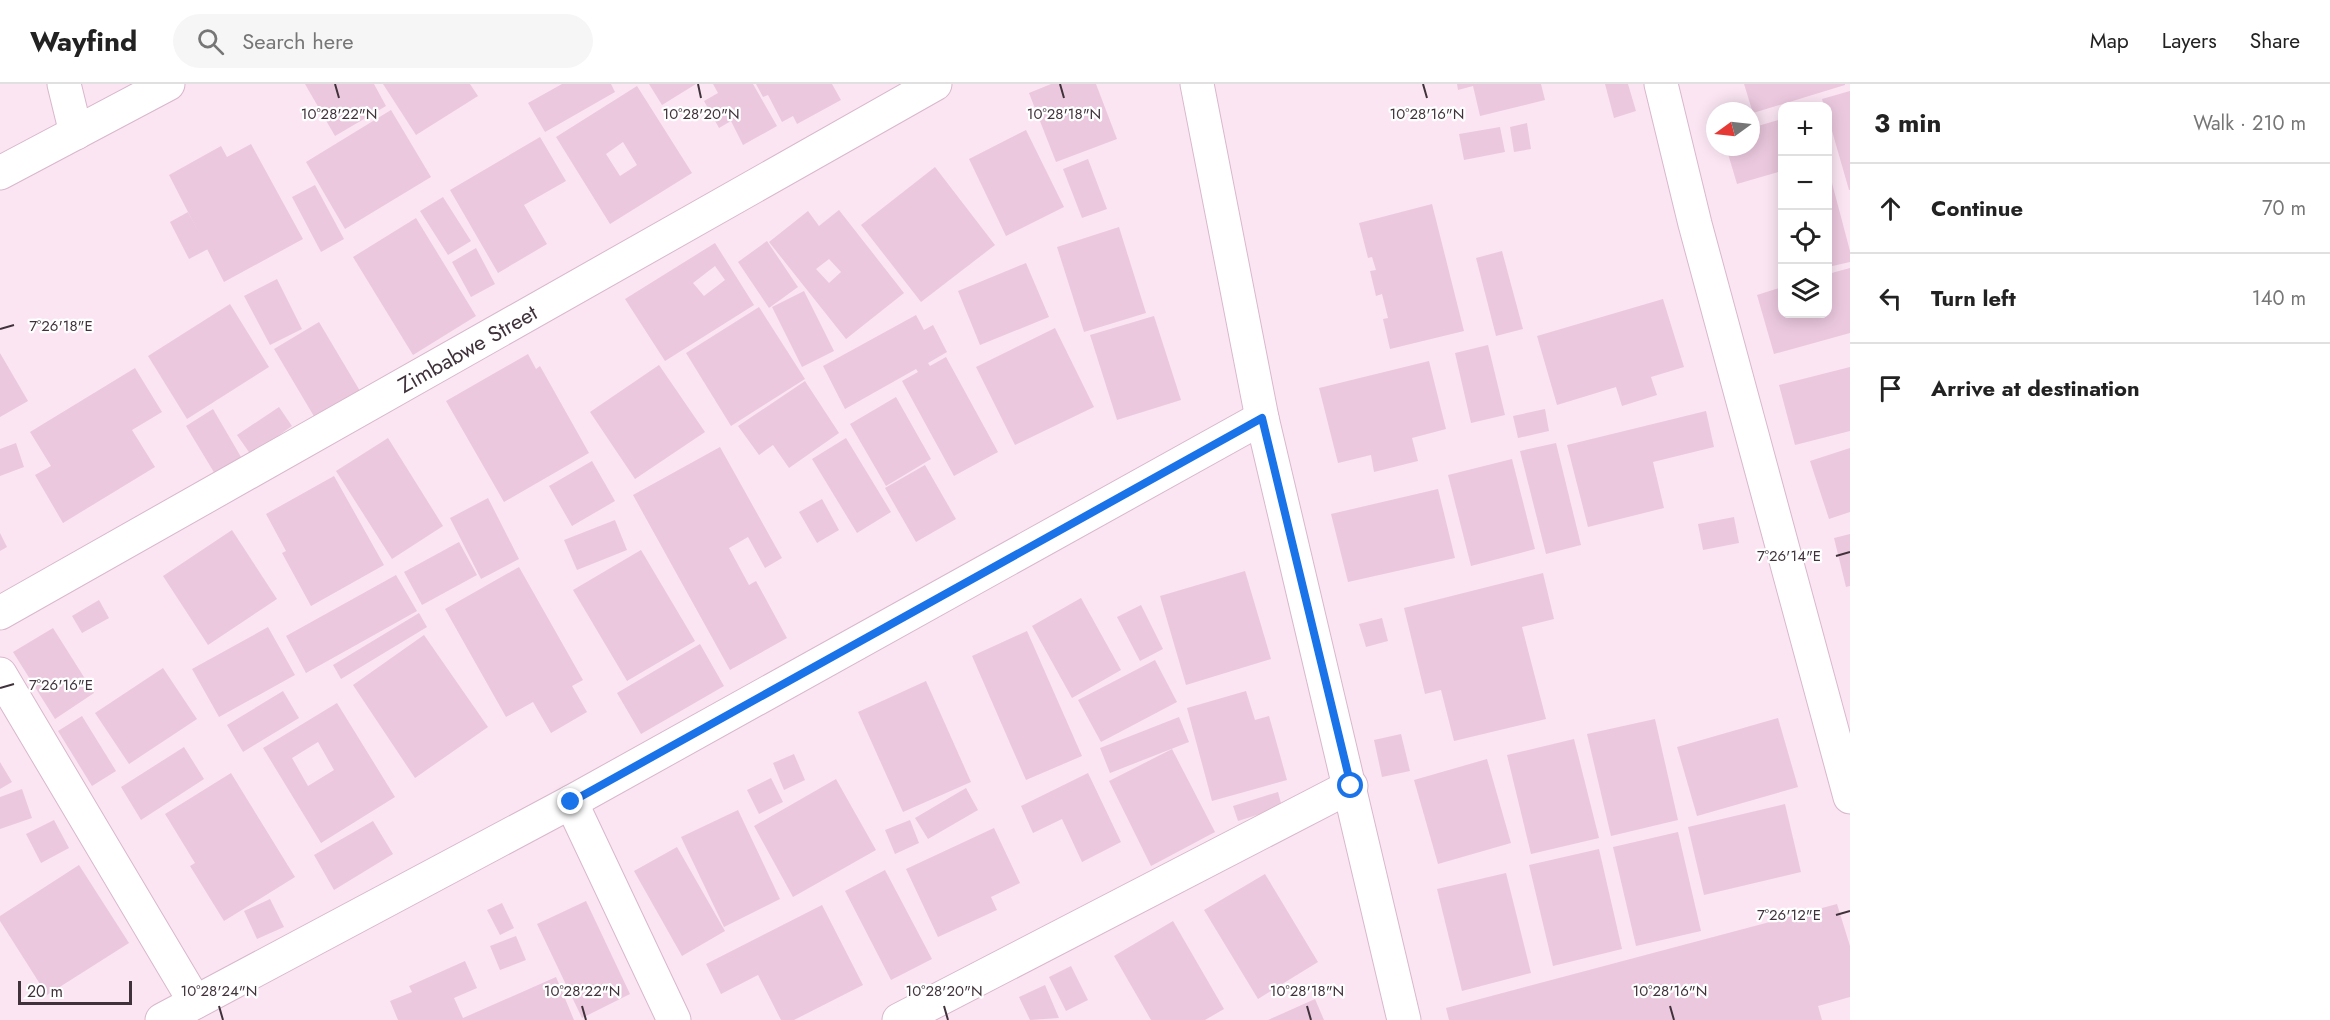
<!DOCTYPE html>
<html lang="en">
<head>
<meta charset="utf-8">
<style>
	body { margin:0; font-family:Jost,sans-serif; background:#f6f6f6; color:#222 }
	.controls { position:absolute; right:18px; top:18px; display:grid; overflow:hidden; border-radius:12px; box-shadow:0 3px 15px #0003 }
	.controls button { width:54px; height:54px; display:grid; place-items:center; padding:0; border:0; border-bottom:2px solid #e0e0e0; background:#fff; color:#222; font:30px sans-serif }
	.compass { position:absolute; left:1706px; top:18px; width:54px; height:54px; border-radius:50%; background:#fff; box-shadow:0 3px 15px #0003; rotate:255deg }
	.scale { position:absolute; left:18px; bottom:15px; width:114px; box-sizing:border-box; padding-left:6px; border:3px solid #40323b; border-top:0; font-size:16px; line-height:21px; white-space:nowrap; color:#40323b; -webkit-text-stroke:4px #fff; paint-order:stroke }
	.stop { position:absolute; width:18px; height:18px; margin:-14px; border:4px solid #1a73e8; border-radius:50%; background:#fff }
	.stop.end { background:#1a73e8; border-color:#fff; box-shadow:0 2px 6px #0008 }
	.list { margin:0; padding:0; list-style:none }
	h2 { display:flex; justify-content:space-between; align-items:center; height:78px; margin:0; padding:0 24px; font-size:26px }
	h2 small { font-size:20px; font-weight:400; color:#767676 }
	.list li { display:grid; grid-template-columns:39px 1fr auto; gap:18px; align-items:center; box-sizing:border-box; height:90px; padding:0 24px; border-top:2px solid #e0e0e0 }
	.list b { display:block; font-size:22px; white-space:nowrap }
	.list em { font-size:20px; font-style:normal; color:#767676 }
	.icon { flex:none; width:33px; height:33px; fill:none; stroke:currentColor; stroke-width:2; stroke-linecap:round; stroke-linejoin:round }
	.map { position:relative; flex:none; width:1850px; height:936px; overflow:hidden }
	header { display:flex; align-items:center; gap:36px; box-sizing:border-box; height:84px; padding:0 30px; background:#fff; border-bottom:2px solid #e0e0e0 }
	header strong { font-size:28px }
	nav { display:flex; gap:33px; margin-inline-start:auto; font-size:21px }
	.search { width:420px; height:54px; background:#f6f6f6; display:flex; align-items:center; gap:15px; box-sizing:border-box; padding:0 21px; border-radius:33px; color:#767676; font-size:22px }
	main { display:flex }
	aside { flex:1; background:#fff }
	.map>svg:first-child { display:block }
</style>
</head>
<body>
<header>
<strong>Wayfind</strong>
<div class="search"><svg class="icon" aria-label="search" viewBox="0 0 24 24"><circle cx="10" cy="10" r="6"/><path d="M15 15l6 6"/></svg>Search here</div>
<nav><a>Map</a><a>Layers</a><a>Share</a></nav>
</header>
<main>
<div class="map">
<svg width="1850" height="936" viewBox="0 0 1850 936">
	<rect width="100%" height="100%" fill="#fbe5f3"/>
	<g fill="#ebc8de" fill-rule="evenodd">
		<path d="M305 0H374L386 22 335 52Z"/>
		<path d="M383 0H470L478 12 416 51Z"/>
		<path d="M562 0H611L615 8 545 48 528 19Z"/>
		<path d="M649 0H696L662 21Z"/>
		<path d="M713 0H753L777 42 743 61 731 37 719 44 704 17 718 9Z"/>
		<path d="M756 0H832L841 16 797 40 793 32 782 38 768 11 763 13Z"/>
		<path d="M1051 0H1096L1117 55 1056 78 1029 9Z"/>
		<path d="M1457 0H1541L1545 16 1480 32 1473 2 1458 6Z"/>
		<path d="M1605 0H1628L1636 27 1614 34Z"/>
		<path d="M1744 0H1845V1L1753 29Z"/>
		<path d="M637 2 692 89 610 140 556 53ZM623 58 637 81 620 92 606 70Z"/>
		<path d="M1850 7V106H1849L1828 33V22H1824L1822 15Z"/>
		<path d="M391 26 431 93 345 145 306 78Z"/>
		<path d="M1782 35V87L1737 100 1726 63H1751V44Z"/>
		<path d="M1527 39 1531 65 1514 68 1510 43Z"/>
		<path d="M1500 43 1505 68 1464 76 1459 50Z"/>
		<path d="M1026 46 1064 123 1006 152 969 75Z"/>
		<path d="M540 53 566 97 524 121 547 160 498 189 450 106Z"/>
		<path d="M251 60 303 155 224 198 169 91 221 62 227 73Z"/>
		<path d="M1088 75 1107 125 1082 134 1063 85Z"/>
		<path d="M935 83 995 161 921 218 861 141Z"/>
		<path d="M1828 84 1850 167V178L1828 183Z"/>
		<path d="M315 101 344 155 321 168 292 113Z"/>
		<path d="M443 113 471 157 448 171 420 127Z"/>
		<path d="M1432 120 1464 247 1390 265 1383 235 1388 234 1382 210 1376 212 1370 187 1376 186 1372 173 1368 174 1359 139Z"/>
		<path d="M839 126 904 209 846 255 769 158 808 127 819 142ZM829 175 841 188 829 199 816 185Z"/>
		<path d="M188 128 208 165 189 175 170 138Z"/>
		<path d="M416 134 476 232 413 271 353 173Z"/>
		<path d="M1119 143 1146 229 1084 248 1057 163Z"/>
		<path d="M767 157 798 203 769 224 738 178Z"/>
		<path d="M715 159 754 221 665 277 625 215ZM715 182 725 196 704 212 693 199Z"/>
		<path d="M476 164 495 200 471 213 452 178Z"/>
		<path d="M1502 167 1523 245 1496 252 1476 174Z"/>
		<path d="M1026 179 1049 233 980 261 958 207Z"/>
		<path d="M1850 184V249L1774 270 1757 211 1782 203V230H1828V190Z"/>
		<path d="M277 195 302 245 270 261 244 212Z"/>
		<path d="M804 207 834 267 802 283 772 223Z"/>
		<path d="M1663 215 1684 283 1651 293 1657 311 1622 322 1616 303 1557 321 1537 252Z"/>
		<path d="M230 220 269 283 187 335 148 272Z"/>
		<path d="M759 223 805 295 731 342 686 269Z"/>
		<path d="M916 231 924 246 933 241 947 268 928 279 930 282 946 273 998 368 954 392 902 297 918 288 916 285 845 325 823 282Z"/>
		<path d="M1154 232 1181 316 1117 336 1090 251Z"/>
		<path d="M319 238 360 307 315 334 274 265Z"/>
		<path d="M1055 244 1094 323 1015 361 976 283Z"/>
		<path d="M1488 261 1505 331 1471 339 1455 269Z"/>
		<path d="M0 269 28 317 0 333Z"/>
		<path d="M528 270 536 285 540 282 589 369 504 418 446 317Z"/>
		<path d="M1429 277 1446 345 1412 354 1418 377 1374 388 1371 371 1338 379 1319 304Z"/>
		<path d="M659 281 705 348 635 395 590 328Z"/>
		<path d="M1850 283V347L1795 361 1779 301Z"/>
		<path d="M135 284 162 328 132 346 155 383 63 439 35 391 51 382 30 348Z"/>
		<path d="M805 297 839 349 789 384 773 361 759 371 738 342Z"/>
		<path d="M896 313 931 375 886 402 850 340Z"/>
		<path d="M279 323 292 342 251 371 237 351Z"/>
		<path d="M213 325 241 373 215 390 186 342Z"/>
		<path d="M1545 325 1549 347 1518 354 1513 332Z"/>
		<path d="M1706 327 1714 363 1653 378 1664 424 1588 443 1567 361Z"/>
		<path d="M388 354 443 442 392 475 336 387Z"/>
		<path d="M846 354 891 428 857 449 812 375Z"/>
		<path d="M16 359 24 383 0 392V365Z"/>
		<path d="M1556 359 1581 461 1546 470 1520 367Z"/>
		<path d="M720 363 782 474 765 484 748 453 729 464 749 501 756 497 787 554 730 586 633 411Z"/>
		<path d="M1850 364V428L1829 435 1810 377Z"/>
		<path d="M1512 375 1535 465 1471 482 1448 391Z"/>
		<path d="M592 377 615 417 572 442 549 402Z"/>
		<path d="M925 381 956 435 916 458 885 404Z"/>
		<path d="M334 392 384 481 311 522 282 469 286 467 266 430Z"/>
		<path d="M1438 405 1455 474 1348 498 1331 430Z"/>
		<path d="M488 414 519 475 481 495 450 434Z"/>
		<path d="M822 415 839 446 817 459 799 428Z"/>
		<path d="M1734 433 1739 459 1703 466 1698 440Z"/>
		<path d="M615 436 627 466 577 486 564 456Z"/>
		<path d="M232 446 277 515 208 561 163 492Z"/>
		<path d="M0 449 7 463 0 467Z"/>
		<path d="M1850 450V502L1846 503 1834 454Z"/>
		<path d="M459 458 477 491 422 521 404 488Z"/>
		<path d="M641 466 695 557 627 597 573 506Z"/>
		<path d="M519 483 583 596 572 602 587 628 551 649 533 618 506 633 445 525Z"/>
		<path d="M1245 487 1271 575 1186 601 1160 512Z"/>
		<path d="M1543 489 1554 535 1522 543 1546 635 1454 657 1441 606 1425 610 1404 524Z"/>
		<path d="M396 491 417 527 306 589 286 552Z"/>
		<path d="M1081 514 1121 586 1072 614 1032 542Z"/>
		<path d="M99 516 109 534 82 549 72 532Z"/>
		<path d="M1141 521 1163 565 1140 577 1117 533Z"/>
		<path d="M419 529 427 543 341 595 333 581Z"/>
		<path d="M1382 534 1388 557 1366 563 1359 540Z"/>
		<path d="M268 543 295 591 219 633 192 585Z"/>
		<path d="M53 544 94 609 55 635 13 568Z"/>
		<path d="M1027 547 1082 672 1026 696 972 572Z"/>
		<path d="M424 551 488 643 415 694 353 601Z"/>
		<path d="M700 560 724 602 641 650 617 609Z"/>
		<path d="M1155 576 1177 618 1101 658 1078 616Z"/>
		<path d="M163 584 197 635 129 680 95 629Z"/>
		<path d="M926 597 971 698 903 728 858 628Z"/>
		<path d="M283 607 299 634 243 668 227 641Z"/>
		<path d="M1246 607 1255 636 1269 632 1287 696 1212 717 1187 624Z"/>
		<path d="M337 619 395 713 321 759 263 664ZM318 658 334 686 308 702 292 674Z"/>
		<path d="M82 632 116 687 92 702 58 647Z"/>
		<path d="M1179 633 1189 658 1110 689 1100 664Z"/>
		<path d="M1778 634 1798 703 1697 732 1677 663Z"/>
		<path d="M1655 635 1678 736 1611 752 1587 650Z"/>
		<path d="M1401 650 1410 687 1382 693 1374 656Z"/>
		<path d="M1574 655 1599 754 1531 770 1507 671Z"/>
		<path d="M184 663 204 695 141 736 121 703Z"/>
		<path d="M1172 665 1215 748 1151 782 1109 697Z"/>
		<path d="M794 670 805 696 784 706 773 679Z"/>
		<path d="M1487 675 1511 759 1438 780 1414 696Z"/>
		<path d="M0 678 12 698 0 705Z"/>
		<path d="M231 689 295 793 224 837 190 782 195 779 165 730Z"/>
		<path d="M1088 689 1121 758 1082 778 1062 735 1033 749 1021 722Z"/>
		<path d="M771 694 783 718 759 730 747 706Z"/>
		<path d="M836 695 876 766 793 813 754 742Z"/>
		<path d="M966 704 978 726 928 755 915 734Z"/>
		<path d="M22 705 32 734 0 745V713Z"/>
		<path d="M1278 708 1282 723 1238 737 1233 722Z"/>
		<path d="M1785 720 1801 788 1704 811 1688 743Z"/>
		<path d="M738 726 780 815 724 843 681 753Z"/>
		<path d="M54 736 69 764 41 779 26 750Z"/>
		<path d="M910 736 919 759 895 770 885 746Z"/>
		<path d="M373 737 393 770 334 806 314 771Z"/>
		<path d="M994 744 1020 799 991 813 997 826 938 853 906 785Z"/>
		<path d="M1678 748 1701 847 1636 862 1613 763Z"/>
		<path d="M677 763 725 847 682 872 634 787Z"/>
		<path d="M1599 765 1622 865 1553 882 1529 781Z"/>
		<path d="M79 781 129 859 47 911 0 837V832Z"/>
		<path d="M885 786 932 875 891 896 845 807Z"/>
		<path d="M1506 789 1531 889 1462 907 1437 805Z"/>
		<path d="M1265 790 1318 878 1258 915 1204 826Z"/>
		<path d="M270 815 284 843 257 855 244 827Z"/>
		<path d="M586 817 630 910 582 934 537 840Z"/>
		<path d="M502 819 514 844 500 851 487 826Z"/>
		<path d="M1837 820 1850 862V913L1818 922 1822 936H1449L1446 924Z"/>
		<path d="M822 821 863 901 794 936H781L758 891 721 910 706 880Z"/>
		<path d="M1173 837 1224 925 1205 936H1151L1114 872Z"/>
		<path d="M516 852 526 876 500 886 490 862Z"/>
		<path d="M465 877 477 904 454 914 463 934 556 893 574 936H398L390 917 412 908 409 902Z"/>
		<path d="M1071 882 1088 916 1066 927 1049 893Z"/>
		<path d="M1045 901 1059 934 1030 936 1019 913Z"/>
		<path d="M1315 915 1324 936H1268Z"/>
	</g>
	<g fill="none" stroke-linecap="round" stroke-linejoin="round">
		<g stroke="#d9b7cc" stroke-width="35">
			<g id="minor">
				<path d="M64 0 76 49"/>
				<path d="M1197 0 1262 334 1404 936"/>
				<path d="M1661 0 1695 140 1850 713"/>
				<path d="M0 89 168 0"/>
				<path id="s1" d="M0 529 935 0"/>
				<path d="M0 590 195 918"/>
				<path d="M571 718 674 936"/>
				<path d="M162 936 571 718 1262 334"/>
				<path d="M899 936 1351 702"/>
			</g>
		</g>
		<use href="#minor" stroke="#fff" stroke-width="33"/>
	</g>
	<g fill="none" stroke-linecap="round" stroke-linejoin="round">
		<path stroke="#1a73e8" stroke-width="8" d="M571 718 1262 334 1351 702"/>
	</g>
	<path fill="none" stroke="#40323b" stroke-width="2" d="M335 0 339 14M698 0 701 14M1060 0 1064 14M1423 0 1427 14M0 245 14 241M1836 472 1850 468M0 604 14 600M1836 831 1850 827M219 922 223 936M582 922 586 936M944 922 948 936M1307 922 1311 936M1670 922 1674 936"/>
	<g text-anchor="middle" stroke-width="4.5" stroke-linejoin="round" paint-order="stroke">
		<g font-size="22" fill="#40323b" stroke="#fff">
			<text dy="8" stroke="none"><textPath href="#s1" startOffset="537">Zimbabwe Street</textPath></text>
		</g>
	</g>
	<g font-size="15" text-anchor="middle" fill="#40323b" stroke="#fff" stroke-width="4.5" stroke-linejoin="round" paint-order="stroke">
		<text x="339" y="35">10°28'22"N</text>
		<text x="701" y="35">10°28'20"N</text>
		<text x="1064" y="35">10°28'18"N</text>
		<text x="1427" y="35">10°28'16"N</text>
		<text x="61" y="247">7°26'18"E</text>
		<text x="1789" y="477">7°26'14"E</text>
		<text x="61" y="606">7°26'16"E</text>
		<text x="1789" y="836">7°26'12"E</text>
		<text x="219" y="912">10°28'24"N</text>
		<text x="582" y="912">10°28'22"N</text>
		<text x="944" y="912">10°28'20"N</text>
		<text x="1307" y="912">10°28'18"N</text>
		<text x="1670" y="912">10°28'16"N</text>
	</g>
</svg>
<div class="controls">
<button>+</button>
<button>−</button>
<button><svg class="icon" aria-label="locate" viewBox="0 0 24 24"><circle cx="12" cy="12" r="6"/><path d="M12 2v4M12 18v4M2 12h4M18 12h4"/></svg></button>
<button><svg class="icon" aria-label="layers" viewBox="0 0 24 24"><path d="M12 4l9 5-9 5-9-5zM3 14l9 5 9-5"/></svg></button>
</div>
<svg class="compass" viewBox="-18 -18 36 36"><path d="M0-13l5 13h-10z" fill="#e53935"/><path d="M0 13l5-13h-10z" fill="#767676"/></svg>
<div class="scale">20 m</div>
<div class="stop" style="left:1351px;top:702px"></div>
<div class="stop end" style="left:571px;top:718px"></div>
</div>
<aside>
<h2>3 min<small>Walk · 210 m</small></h2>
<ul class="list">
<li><svg class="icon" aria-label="ahead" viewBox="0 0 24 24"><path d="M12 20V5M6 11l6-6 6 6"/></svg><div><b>Continue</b></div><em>70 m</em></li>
<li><svg class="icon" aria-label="left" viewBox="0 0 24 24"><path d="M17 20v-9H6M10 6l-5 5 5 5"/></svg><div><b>Turn left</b></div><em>140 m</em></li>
<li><svg class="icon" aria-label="arrive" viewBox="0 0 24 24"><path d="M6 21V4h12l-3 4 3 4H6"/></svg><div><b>Arrive at destination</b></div></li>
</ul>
</aside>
</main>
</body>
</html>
